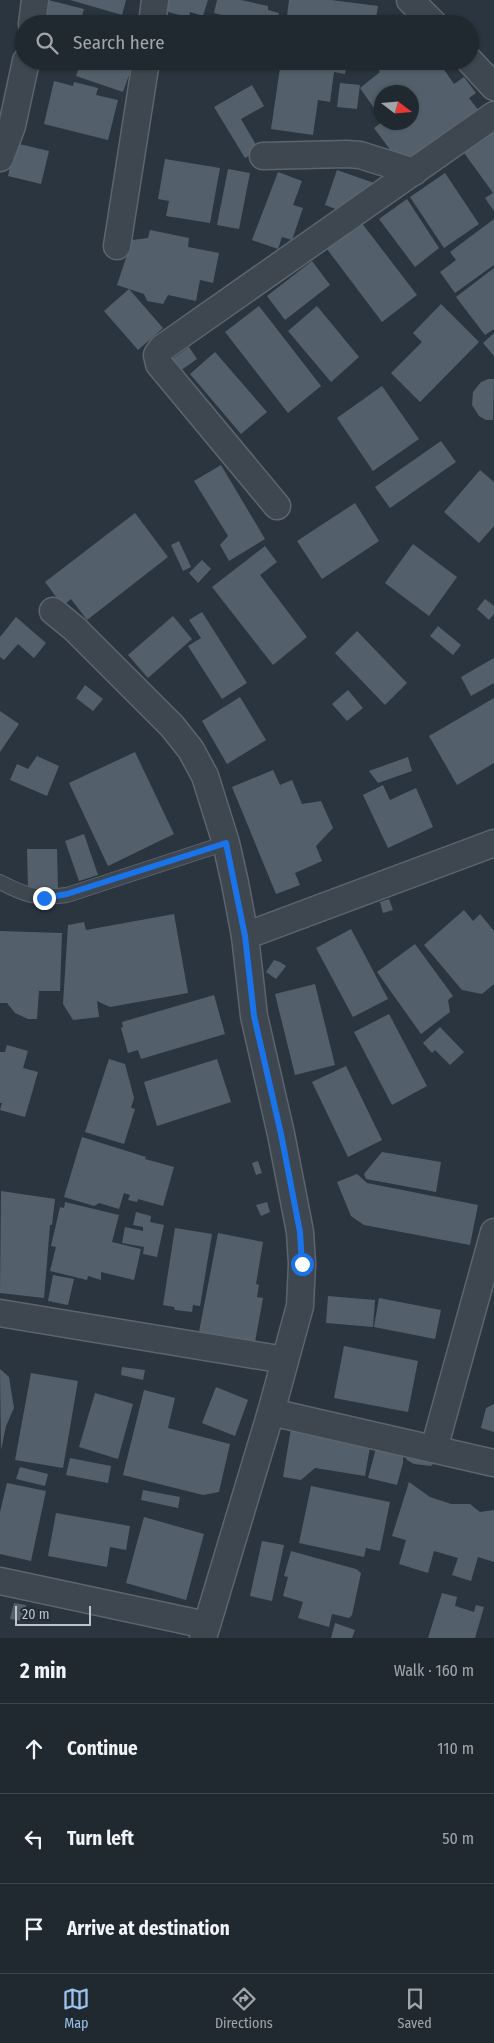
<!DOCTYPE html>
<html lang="en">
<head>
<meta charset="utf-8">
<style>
	body { margin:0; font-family:"Fira Sans Condensed",sans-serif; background:#283038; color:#f1f3f6 }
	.compass { position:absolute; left:374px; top:85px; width:45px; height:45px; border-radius:50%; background:#202830; box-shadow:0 1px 4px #0004; rotate:106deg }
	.scale { position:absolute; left:15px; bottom:12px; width:76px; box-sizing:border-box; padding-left:5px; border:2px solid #bbc2ca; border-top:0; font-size:14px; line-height:18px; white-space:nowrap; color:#bbc2ca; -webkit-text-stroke:4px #222c36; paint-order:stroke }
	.stop { position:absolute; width:15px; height:15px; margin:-11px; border:4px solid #1a73e8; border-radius:50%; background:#fff }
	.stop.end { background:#1a73e8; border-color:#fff; box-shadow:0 1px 5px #0008 }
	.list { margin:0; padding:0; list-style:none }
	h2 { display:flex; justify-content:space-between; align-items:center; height:65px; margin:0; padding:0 20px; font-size:21px }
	h2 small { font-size:16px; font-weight:400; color:#a2a6ab }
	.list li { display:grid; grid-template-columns:32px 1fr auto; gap:15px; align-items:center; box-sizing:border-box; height:90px; padding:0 20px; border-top:1px solid #3d444c }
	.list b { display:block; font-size:19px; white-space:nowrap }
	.list em { font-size:16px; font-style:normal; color:#a2a6ab }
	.icon { flex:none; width:28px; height:28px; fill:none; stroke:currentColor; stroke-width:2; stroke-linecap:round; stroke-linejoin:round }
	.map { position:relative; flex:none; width:494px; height:1638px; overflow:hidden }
	.search { position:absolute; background:#202830; box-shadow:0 1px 4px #0004; left:15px; right:15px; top:15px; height:55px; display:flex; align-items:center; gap:12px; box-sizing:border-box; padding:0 18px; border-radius:28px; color:#a2a6ab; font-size:19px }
	.sheet { height:335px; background:#202830 }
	nav { display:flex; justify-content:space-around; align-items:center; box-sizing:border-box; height:70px; border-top:1px solid #3d444c; background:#202830; font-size:14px; color:#a2a6ab }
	nav a { display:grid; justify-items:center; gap:2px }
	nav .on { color:#9cc2ee }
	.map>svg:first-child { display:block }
</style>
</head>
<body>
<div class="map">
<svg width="494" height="1638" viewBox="0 0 494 1638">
	<rect width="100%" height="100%" fill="#2a3540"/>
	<g fill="#53606b">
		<path d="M48 0 84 9 80 24H39Z"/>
		<path d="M70 0H126L122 15Z"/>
		<path d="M165 0H208L203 16 190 12 189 18 162 10Z"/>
		<path d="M217 0H241L268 6V10L279 13 276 24H236L237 19 214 13Z"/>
		<path d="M289 0H331L378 6 375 24H286Z"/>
		<path d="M35 61H71L69 70Z"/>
		<path d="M81 61H134L123 92 76 76Z"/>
		<path d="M245 61H268L266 67Z"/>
		<path d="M281 61H347L345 74 334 72 330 102 318 100 313 135 271 129Z"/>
		<path d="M387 61H411L416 67 424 61H438L454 84 464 77 476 93 469 98 479 111 403 167 374 128 382 122H412V92H382V102L374 108 360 88 380 72 377 68Z"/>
		<path d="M54 81 73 86 74 82 98 88 96 95 118 100 108 140 44 124Z"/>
		<path d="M340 83 360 85 357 109 337 107Z"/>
		<path d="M252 85 264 106 241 119 259 150 245 158 214 107Z"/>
		<path d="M494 126V211L485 198 493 193 462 150Z"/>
		<path d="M15 143 49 151 41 184 8 176Z"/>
		<path d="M165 159 220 168 210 223 166 216 169 201 158 199Z"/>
		<path d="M228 169 250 173 239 229 217 225Z"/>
		<path d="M337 170 374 183 346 213 325 205Z"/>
		<path d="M278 172 302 181 293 205 303 208 292 240 282 237 278 249 252 240Z"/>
		<path d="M445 173 479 224 444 248 410 197Z"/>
		<path d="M407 199 439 248 415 267 379 219Z"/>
		<path d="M494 219V265L455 293 440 272 456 260 450 252Z"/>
		<path d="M361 222 417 295 382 322 327 249Z"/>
		<path d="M150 230 189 238 188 247 219 253 213 283 200 280 196 301 168 295 163 304 147 301 144 294 117 285 132 240 148 238Z"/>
		<path d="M312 261 330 285 285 320 267 296Z"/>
		<path d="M494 268V329L485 335 456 297Z"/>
		<path d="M129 289 163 328 138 350 104 311Z"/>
		<path d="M441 304 479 342 420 402 391 373 422 342 413 333Z"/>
		<path d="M259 306 321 386 288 413 225 332Z"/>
		<path d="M317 306 359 357 331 382 288 331Z"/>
		<path d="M494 333V356L483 343Z"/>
		<path d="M189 347 197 359 177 373 169 361Z"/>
		<path d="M215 352 267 412 241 434 190 374Z"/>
		<path d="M488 379H494L493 420H486L479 416 472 405 473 392 481 382Z"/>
		<path d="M382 386 419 439 373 471 337 418Z"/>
		<path d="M441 441 456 462 390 508 375 487Z"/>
		<path d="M221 465 265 539 229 561 220 545 228 536 194 481Z"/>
		<path d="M480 470 494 482V526L479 543 444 512Z"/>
		<path d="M355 503 379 541 322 579 297 541Z"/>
		<path d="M135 513 168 557 87 620 71 599 63 606 45 582Z"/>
		<path d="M179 541 191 567 183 571 171 545Z"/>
		<path d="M413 544 457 577 429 616 385 583Z"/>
		<path d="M265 546 277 562 260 575 307 637 273 665 212 587Z"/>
		<path d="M202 560 211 569 198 583 189 573Z"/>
		<path d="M485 599 494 606V614L489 620 477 609Z"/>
		<path d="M202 612 247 683 222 699 188 646 201 638 189 620Z"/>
		<path d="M173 616 192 639 148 678 128 655Z"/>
		<path d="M16 617 46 643 34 658 18 644 4 660 0 657V637Z"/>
		<path d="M438 626 461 645 453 655 430 636Z"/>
		<path d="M357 631 407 683 385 705 335 653Z"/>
		<path d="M494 658V683L471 696 461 677Z"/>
		<path d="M85 685 103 699 93 711 76 698Z"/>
		<path d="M348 690 363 708 347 721 332 704Z"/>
		<path d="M240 697 266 740 227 764 202 721Z"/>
		<path d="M494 698V763L457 785 429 736Z"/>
		<path d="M0 711 19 724 0 752Z"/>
		<path d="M135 752 174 834 108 866 69 783Z"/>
		<path d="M37 756 59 766 47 796 10 780 17 764 28 769Z"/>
		<path d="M408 757 412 771 378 783 369 771Z"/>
		<path d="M273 770 280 785 292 780 302 804 321 801 333 828 316 846 322 861 295 873 300 885 276 894 232 787Z"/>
		<path d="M383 785 390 800 416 788 433 827 388 848 363 795Z"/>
		<path d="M84 834 98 875 79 881 65 841Z"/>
		<path d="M27 849H57L58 891 28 889Z"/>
		<path d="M389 899 393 910 383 913 380 902Z"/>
		<path d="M464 910 473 921 480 914 494 931V984L482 994 462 990 424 945Z"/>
		<path d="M174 914 188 993 110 1007 97 1001 99 1017 73 1020 63 1004 68 925 84 922 86 930Z"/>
		<path d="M351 929 388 999 353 1017 316 948Z"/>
		<path d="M0 931 62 933 60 991H39L37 1019H28L15 1013 7 1003H0Z"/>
		<path d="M415 944 453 996 448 1000 450 1012 421 1034 377 972Z"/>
		<path d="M274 960 280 962 286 966 276 979 266 972Z"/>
		<path d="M315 984 335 1065 295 1075 275 994Z"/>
		<path d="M214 995 225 1034 141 1059 138 1050 128 1053 121 1028 123 1027 122 1022Z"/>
		<path d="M389 1014 427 1086 392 1105 354 1032Z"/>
		<path d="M440 1027 464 1052 450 1065 435 1050 432 1053 423 1043Z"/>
		<path d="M7 1045 28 1051 23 1068 38 1072 25 1117 0 1110 2 1103H0V1052H5Z"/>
		<path d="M109 1059 125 1064 134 1098 131 1108 135 1109 124 1144 85 1132Z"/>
		<path d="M217 1059 231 1102 157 1126 144 1082Z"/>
		<path d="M346 1066 382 1140 348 1157 312 1082Z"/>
		<path d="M82 1137 146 1157 145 1159 174 1167 163 1206 138 1199 137 1202 128 1200 130 1195 124 1193 119 1209 99 1203 94 1206 64 1197Z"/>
		<path d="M382 1152 441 1162 436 1192 366 1179 364 1174Z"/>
		<path d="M258 1161 262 1173 256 1175 252 1163Z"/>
		<path d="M357 1174 367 1183 478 1205 470 1245 364 1225 351 1216 337 1182Z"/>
		<path d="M1 1191 55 1199 52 1225H50L44 1298 0 1293Z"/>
		<path d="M65 1202 119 1215 112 1242 141 1249 134 1280 101 1272V1280L88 1276 87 1280 50 1271 56 1247 51 1246 60 1207 64 1208Z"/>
		<path d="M267 1202 270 1212 261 1216 256 1205Z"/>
		<path d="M136 1212 151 1216 150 1222 164 1225 157 1257 143 1254 144 1247 122 1243 125 1227 143 1231V1227L133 1225Z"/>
		<path d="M175 1228 212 1234 200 1306 193 1305 192 1312 175 1310 174 1307 163 1305Z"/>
		<path d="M218 1233 263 1242 256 1284 259 1285 257 1297 263 1298 255 1342 199 1332Z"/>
		<path d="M53 1275 74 1279 68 1305 48 1301Z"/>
		<path d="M328 1296 375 1300 373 1327 326 1323Z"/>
		<path d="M379 1298 441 1310 435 1339 374 1327Z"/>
		<path d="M344 1346 418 1361 408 1412 334 1398Z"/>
		<path d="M122 1367 145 1370 143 1380 121 1375Z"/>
		<path d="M0 1369 9 1377 14 1408 6 1426 1 1450Z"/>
		<path d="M31 1373 78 1381 63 1468 15 1460Z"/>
		<path d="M216 1387 248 1400 235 1436 202 1423Z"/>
		<path d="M144 1390 175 1398 168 1428 230 1444 219 1492 203 1495 123 1475Z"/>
		<path d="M95 1393 133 1404 118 1459 79 1447Z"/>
		<path d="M494 1404V1432L481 1428 486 1408Z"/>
		<path d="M291 1428 371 1441 365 1476 315 1468 301 1480 283 1477Z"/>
		<path d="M378 1441 403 1447V1463L397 1485 368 1478Z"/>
		<path d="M404 1454 437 1460 431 1466 414 1464 407 1460Z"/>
		<path d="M70 1458 111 1466 108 1483 66 1475Z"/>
		<path d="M20 1467 48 1474 45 1486 16 1479Z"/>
		<path d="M409 1482 430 1497 451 1504H470L480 1512 494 1510V1562L478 1557 471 1581 452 1575 458 1558 434 1551 428 1573 399 1564 406 1540 392 1536Z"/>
		<path d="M7 1483 46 1491 31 1561 0 1554V1512Z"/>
		<path d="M311 1486 390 1502 380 1551 366 1548 364 1557 299 1543Z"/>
		<path d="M143 1490 180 1497 178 1508 141 1500Z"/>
		<path d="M56 1513 130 1526 126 1550 110 1547 107 1567 48 1556Z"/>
		<path d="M144 1517 204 1534 186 1600 126 1583Z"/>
		<path d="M262 1541 284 1545 272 1601 250 1596Z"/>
		<path d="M291 1551 356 1569 361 1573 352 1615 349 1618 332 1614 329 1627 298 1618 303 1602 283 1596 288 1577 284 1576Z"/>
		<path d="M442 1593 457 1597 455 1606 474 1612 476 1605 484 1607 475 1638H428Z"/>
		<path d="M14 1603 26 1605 22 1621 10 1619Z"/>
		<path d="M335 1623 355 1630 352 1638H331Z"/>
	</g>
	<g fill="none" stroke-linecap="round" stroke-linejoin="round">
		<g stroke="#5c656e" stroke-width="16">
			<path id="service" d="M0 882C27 896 36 899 67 895L226 843"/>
		</g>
		<g stroke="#5c656e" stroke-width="29">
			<g id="minor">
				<path d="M410 0 434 24"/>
				<path d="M32 24 35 0"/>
				<path d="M152 24 155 0"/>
				<path d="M470 61 494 87"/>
				<path d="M263 156 347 154 360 155 414 172"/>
				<path d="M0 158 12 126 26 61"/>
				<path d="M117 246 146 61"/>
				<path d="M277 506 159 364 157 355 162 348 494 115"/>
				<path d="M53 611 75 629 172 726 191 750 205 776 226 843 235 883 245 936 254 1016 281 1134 300 1232 302 1264 300 1306 271 1412 203 1638"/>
				<path d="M245 936 494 843"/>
				<path d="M0 1313 285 1360"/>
				<path d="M271 1412 494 1463"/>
				<path d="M434 1449 494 1232"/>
				<path d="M0 1581 206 1625"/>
			</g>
		</g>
		<use href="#service" stroke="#3e4750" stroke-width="14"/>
		<use href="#minor" stroke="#3e4750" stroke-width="26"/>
	</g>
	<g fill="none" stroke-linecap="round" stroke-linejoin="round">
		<path stroke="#1a73e8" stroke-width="6" d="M44 898 67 894 226 843 245 936 254 1016 281 1134 300 1232 302 1264"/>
	</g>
</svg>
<svg class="compass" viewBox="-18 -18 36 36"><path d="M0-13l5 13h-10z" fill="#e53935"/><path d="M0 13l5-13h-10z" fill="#a2a6ab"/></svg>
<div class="scale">20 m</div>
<div class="stop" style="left:302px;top:1264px"></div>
<div class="stop end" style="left:44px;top:898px"></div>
<div class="search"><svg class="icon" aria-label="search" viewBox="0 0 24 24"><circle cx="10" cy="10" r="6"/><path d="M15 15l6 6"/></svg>Search here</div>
</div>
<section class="sheet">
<h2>2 min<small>Walk · 160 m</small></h2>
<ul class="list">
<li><svg class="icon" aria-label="ahead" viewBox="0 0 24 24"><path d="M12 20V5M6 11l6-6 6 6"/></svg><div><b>Continue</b></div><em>110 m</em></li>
<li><svg class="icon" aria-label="left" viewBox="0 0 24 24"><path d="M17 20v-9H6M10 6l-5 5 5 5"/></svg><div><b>Turn left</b></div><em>50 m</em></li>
<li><svg class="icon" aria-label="arrive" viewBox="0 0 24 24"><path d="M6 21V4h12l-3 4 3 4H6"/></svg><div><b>Arrive at destination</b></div></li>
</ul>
</section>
<nav>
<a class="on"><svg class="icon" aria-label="map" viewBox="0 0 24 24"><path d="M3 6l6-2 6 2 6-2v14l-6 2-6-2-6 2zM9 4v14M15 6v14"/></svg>Map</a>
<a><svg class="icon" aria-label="directions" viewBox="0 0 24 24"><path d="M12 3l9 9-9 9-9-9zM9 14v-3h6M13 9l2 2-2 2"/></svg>Directions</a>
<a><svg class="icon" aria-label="saved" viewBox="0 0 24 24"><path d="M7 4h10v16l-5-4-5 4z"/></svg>Saved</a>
</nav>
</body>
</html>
